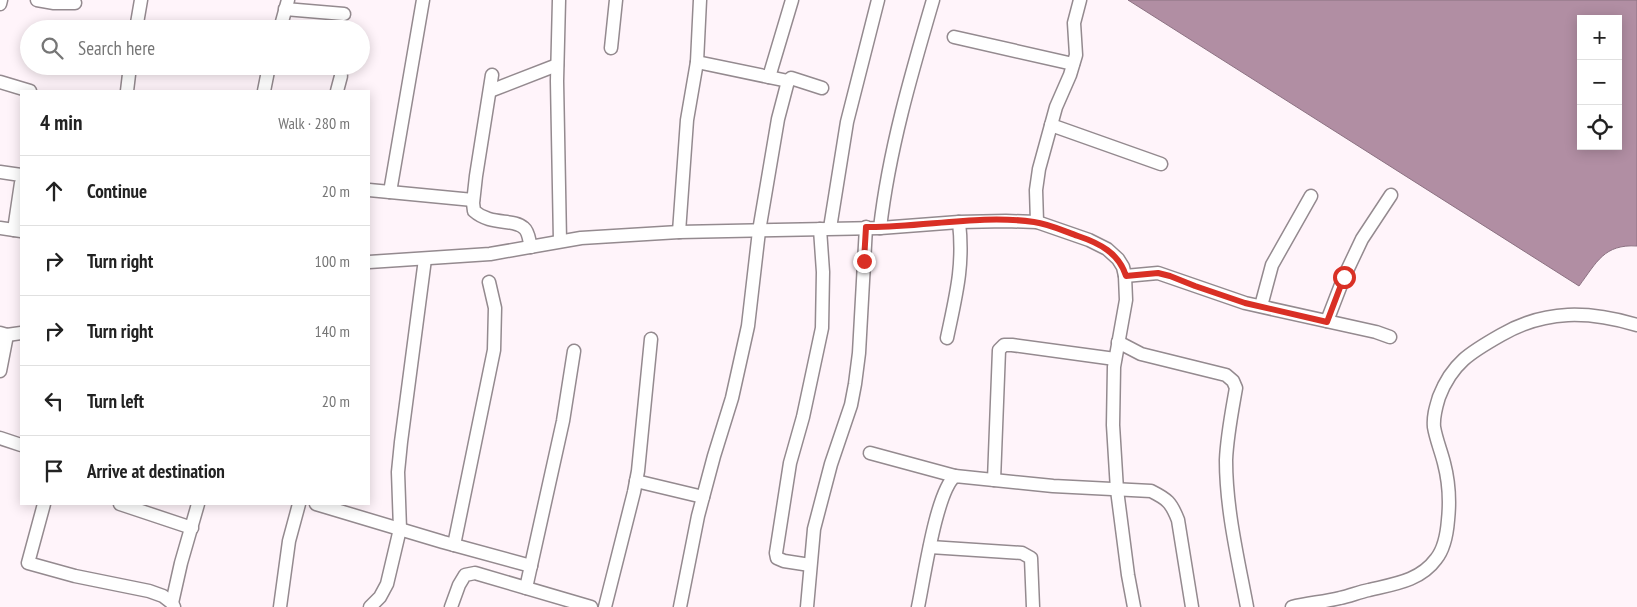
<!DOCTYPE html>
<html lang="en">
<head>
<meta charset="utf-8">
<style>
	body { margin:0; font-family:"PT Sans Narrow",sans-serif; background:#f2f2f2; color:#222 }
	.controls { position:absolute; right:15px; top:15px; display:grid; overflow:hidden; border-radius:0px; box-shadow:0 2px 12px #0003 }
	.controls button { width:45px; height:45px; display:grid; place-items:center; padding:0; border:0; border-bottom:1px solid #e0e0e0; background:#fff; color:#222; font:25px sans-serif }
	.stop { position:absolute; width:15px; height:15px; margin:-11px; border:4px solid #d93025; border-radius:50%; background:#fff }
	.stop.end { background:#d93025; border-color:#fff; box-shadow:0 1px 5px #0008 }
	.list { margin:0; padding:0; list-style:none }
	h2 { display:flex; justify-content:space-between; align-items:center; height:65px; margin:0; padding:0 20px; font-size:21px }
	h2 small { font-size:16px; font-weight:400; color:#767676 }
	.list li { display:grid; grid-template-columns:32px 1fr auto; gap:15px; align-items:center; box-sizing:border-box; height:70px; padding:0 20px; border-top:1px solid #e0e0e0 }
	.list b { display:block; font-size:19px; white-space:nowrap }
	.list em { font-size:16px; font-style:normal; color:#767676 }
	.icon { flex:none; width:28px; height:28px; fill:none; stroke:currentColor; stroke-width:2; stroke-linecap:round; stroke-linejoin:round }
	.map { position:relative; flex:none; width:1637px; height:607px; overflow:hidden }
	.search { position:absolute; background:#fff; box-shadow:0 2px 12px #0003; left:20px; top:20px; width:350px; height:55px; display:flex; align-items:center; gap:12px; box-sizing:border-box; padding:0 18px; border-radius:28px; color:#767676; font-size:19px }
	.panel { position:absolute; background:#fff; box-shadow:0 2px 12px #0003; left:20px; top:90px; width:350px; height:415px; border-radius:0px }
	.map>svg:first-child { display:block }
</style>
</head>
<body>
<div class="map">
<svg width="1637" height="607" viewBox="0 0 1637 607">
	<rect width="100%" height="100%" fill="#fff4fa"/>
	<path fill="#b18ea3" stroke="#8c7282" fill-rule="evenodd" d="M1128 0H1637V246C1604 244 1597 262 1579 286ZM1581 19H1618V146H1581Z"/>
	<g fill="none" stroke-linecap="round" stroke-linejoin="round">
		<g stroke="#948a8f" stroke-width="15">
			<g id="street">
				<path d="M37 0 54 3H75"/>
				<path d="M559 0 557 81 560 241"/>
				<path d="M0 4 1 0"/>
				<path d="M285 9 344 14"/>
				<path d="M136 29 141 0"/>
				<path d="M280 29 288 0"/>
				<path d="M954 37 1073 64"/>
				<path d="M611 48 616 0"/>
				<path d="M697 62 788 81"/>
				<path d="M492 75 476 176 473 203 474 211C491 226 513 218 524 228 529 232 529 241 531 247"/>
				<path d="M769 77 792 0"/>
				<path d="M0 82 30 91"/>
				<path d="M127 91 130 66"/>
				<path d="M264 91 269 66"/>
				<path d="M337 91 341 76"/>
				<path d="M490 91 557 65"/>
				<path d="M1051 125 1161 164"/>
				<path d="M0 172 21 175"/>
				<path d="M369 190 473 200"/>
				<path d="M390 192 423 0"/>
				<path d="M1037 222 1036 190 1039 169 1056 107 1070 75 1076 55 1074 23 1080 0"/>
				<path d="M0 228 21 231"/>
				<path d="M830 228 847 122 878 0"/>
				<path d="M880 228C889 150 911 75 933 0"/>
				<path d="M14 230 21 183"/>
				<path d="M679 232 687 120 697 62 700 0"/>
				<path d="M369 262 490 254 581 238 679 232 880 228 959 222 1006 221 1037 222 1089 240 1107 249 1118 259 1123 267 1125 276 1126 300 1114 367 1113 425 1117 490 1128 575 1134 607"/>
				<path d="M1125 276 1158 273 1245 303 1376 332 1390 337"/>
				<path d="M1261 306 1272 265 1311 196"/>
				<path d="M1327 321 1344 277 1362 239 1391 195"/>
				<path d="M0 333 7 335 21 333"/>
				<path d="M947 338C956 295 964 266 959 222"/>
				<path d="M1118 342 1141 354 1226 375 1233 381 1236 388C1232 411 1227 436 1226 460 1226 509 1238 559 1247 607"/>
				<path d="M0 371 7 335"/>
				<path d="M0 438 21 445"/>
				<path d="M870 453 955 476"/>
				<path d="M994 480 999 350 1004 345H1012L1115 359"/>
				<path d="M636 481 703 497"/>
				<path d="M44 504 28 563 75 576 149 591 163 596 172 603 174 607"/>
				<path d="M120 504 192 528"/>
				<path d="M316 504 443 542 531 566"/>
				<path d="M454 545 494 350 495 308 489 282"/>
				<path d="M930 547 1022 553 1031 558 1033 607"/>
				<path d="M810 565 784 561 777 558 776 553 790 463 803 417 822 328 823 272 820 229"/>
				<path d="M526 588 563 421 574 351"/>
				<path d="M172 603 181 563 198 504"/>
				<path d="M280 607 289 541 299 504"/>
				<path d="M370 607 380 597 387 584 400 529 398 472 401 442 425 259"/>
				<path d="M451 607 459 585 465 575 475 573 591 607"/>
				<path d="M605 607 634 492 638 471 651 339"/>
				<path d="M680 607 698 516 714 456 732 398 748 326 759 231 778 119 788 81 791 78 822 88"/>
				<path d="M807 607 814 529 831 464 851 405 855 384 859 353 866 227"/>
				<path d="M918 607C924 579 936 492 955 476L1053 486 1151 491C1167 499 1171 502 1178 520L1192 607"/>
				<path d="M1292 607C1308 603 1324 602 1340 598 1350 596 1359 592 1369 590 1394 584 1420 581 1436 559 1445 548 1447 533 1448 520 1450 501 1449 482 1444 463 1441 451 1436 439 1434 427 1433 416 1436 407 1439 397 1452 363 1471 352 1501 335 1546 309 1589 311 1637 325"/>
			</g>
		</g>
		<use href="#street" stroke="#fff" stroke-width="12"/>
	</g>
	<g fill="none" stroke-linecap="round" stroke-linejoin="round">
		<path stroke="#d93025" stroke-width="6" d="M864 261 866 227C920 228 980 214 1034 222 1049 224 1064 231 1078 236 1099 243 1119 253 1126 276L1158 273 1170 276 1195 286 1245 303 1327 322 1344 277"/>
	</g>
</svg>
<div class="controls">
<button>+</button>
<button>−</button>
<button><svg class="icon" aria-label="locate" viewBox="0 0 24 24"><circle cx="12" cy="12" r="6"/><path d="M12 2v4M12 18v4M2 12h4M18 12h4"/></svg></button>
</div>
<div class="stop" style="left:1344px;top:277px"></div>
<div class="stop end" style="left:864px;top:261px"></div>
<div class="search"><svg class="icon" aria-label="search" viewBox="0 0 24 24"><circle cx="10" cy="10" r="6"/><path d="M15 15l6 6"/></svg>Search here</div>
<section class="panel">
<h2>4 min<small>Walk · 280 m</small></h2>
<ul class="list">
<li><svg class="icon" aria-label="ahead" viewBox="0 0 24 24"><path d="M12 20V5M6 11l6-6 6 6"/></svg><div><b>Continue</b></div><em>20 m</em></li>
<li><svg class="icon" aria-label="right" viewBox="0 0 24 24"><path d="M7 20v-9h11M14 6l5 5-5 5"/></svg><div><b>Turn right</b></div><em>100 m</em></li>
<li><svg class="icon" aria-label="right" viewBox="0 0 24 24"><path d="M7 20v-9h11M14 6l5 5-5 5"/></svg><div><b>Turn right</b></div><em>140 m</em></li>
<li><svg class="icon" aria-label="left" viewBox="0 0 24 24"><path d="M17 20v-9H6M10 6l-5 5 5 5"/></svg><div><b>Turn left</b></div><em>20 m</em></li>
<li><svg class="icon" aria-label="arrive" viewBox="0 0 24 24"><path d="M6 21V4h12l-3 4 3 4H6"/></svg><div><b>Arrive at destination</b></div></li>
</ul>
</section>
</div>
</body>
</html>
